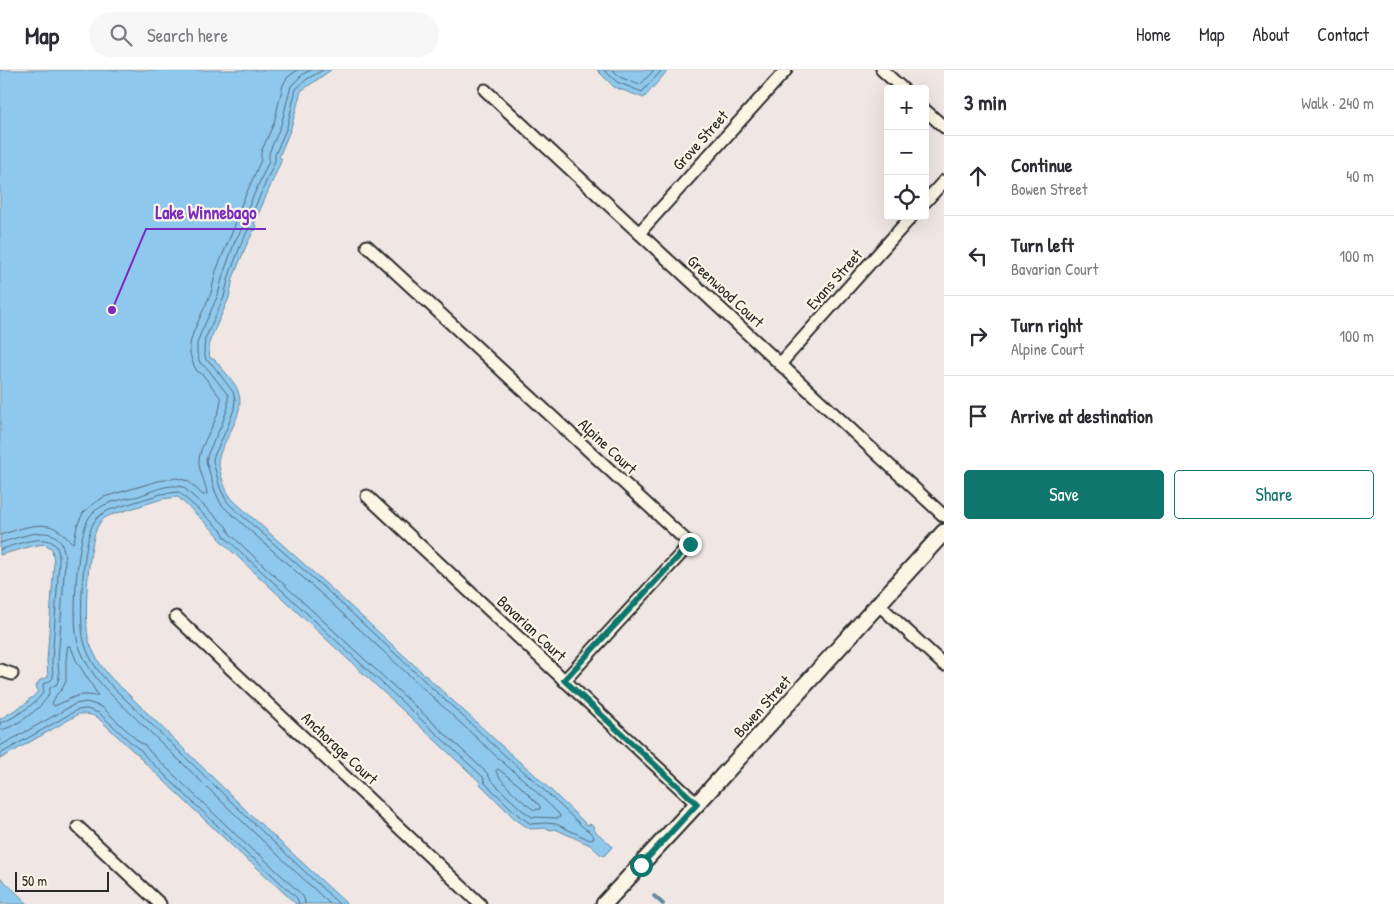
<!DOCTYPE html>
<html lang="en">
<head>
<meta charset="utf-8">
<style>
	body { margin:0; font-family:"Patrick Hand",sans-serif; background:#f7f7f7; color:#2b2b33 }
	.controls { position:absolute; right:15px; top:15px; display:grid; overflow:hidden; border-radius:5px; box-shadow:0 5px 20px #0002 }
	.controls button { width:45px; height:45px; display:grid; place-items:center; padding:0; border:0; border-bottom:1px solid #e1e1e2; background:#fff; color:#2b2b33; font:25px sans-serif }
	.scale { position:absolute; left:15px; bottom:12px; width:94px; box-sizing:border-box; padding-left:5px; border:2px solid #2b2b2b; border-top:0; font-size:14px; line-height:18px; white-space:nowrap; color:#2b2b2b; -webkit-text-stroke:4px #fcf5e5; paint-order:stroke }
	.stop { position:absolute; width:15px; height:15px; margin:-11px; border:4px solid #0f766e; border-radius:50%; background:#fff }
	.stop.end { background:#0f766e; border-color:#fff; box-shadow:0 1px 5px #0008 }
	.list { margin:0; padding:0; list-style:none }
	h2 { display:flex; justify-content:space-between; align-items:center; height:65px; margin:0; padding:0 20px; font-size:21px }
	h2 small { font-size:16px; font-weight:400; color:#7c7c81 }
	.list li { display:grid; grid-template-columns:32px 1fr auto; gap:15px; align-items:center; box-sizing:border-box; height:80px; padding:0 20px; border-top:1px solid #e1e1e2 }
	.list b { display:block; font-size:19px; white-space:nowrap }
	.list p { margin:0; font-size:16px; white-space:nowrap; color:#7c7c81 }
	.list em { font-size:16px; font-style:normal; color:#7c7c81 }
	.actions { display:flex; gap:10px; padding:15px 20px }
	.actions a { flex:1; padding:11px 0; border:1px solid #0f766e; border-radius:5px; text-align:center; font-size:18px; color:#0f766e }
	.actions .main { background:#0f766e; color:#fff }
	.icon { flex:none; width:28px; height:28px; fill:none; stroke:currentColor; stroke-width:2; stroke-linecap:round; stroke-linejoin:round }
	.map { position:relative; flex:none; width:944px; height:834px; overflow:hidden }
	header { display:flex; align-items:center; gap:30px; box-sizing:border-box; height:70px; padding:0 25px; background:#fff; border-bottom:1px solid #e1e1e2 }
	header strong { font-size:24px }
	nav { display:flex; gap:28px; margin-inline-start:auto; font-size:18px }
	.search { width:350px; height:45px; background:#f7f7f7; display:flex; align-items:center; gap:12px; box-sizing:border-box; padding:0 18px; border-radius:28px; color:#7c7c81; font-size:19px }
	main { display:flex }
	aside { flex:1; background:#fff }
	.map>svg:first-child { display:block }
</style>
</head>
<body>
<header>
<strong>Map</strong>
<div class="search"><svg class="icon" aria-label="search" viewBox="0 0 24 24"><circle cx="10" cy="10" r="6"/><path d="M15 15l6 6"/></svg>Search here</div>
<nav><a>Home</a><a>Map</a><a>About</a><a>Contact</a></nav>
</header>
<main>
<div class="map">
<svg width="944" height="834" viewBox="0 0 944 834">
	<rect width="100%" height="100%" fill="#f0e7e4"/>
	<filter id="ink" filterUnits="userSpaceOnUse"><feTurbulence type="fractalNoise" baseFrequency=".02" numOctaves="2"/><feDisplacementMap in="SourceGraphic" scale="10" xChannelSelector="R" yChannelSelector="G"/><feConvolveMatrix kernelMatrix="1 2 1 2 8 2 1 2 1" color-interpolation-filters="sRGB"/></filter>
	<g filter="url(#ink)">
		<g fill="#8ec8ed" stroke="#66899f">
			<path d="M0 0H331L301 21 291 58 279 87 282 89 254 154 257 156 255 161 254 160 246 176 233 208 229 228 210 270 209 281 210 288 215 290C221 298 236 313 238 321 247 344 222 370 218 391 221 405 224 421 234 431L335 522 515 688 531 701 587 755 590 754 594 757 593 758 595 761 612 776V777L604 786 600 784 590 775 555 759 551 760 546 758 530 759 515 749 479 713 480 712 240 489 220 470 218 465 178 427 162 429 111 445C106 447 102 449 99 454 88 469 83 553 89 571 96 591 108 607 124 620L250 744 347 834H296L252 793 247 790 141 689 138 684 133 681 97 647C90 644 86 644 79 644L0 689V649L28 632V630L33 627 38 621 36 616 40 610 48 607 47 591 54 492 52 479 45 474 32 476 0 485Z"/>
			<path d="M597 0H668L644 28 614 17Z"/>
			<path d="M0 807 28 834H0Z"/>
		</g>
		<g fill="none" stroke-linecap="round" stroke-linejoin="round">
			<g stroke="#536a79" stroke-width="1">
				<path d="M311 0 303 4 291 16 281 55 269 83V91L243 149V157L235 171 223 205 218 225 200 265 197 274V283L200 293 208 299 224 320 228 325V337L222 354 208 383 206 391 215 421 221 434 226 439 328 530 507 696 524 710 559 744 560 747 558 748 532 747 522 740 508 727 491 710 487 703 248 481 230 464 226 456 183 417C168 413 153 421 139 426 122 430 102 431 90 446 77 463 71 552 78 573 85 595 99 614 116 629L243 752 330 834"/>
				<path d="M323 0 307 9 296 19 287 57 275 85V91L249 151V158L241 174 229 206 224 227 205 269 204 281 206 290 212 294 233 322 235 329 234 339 228 356 214 386 213 391 220 418 226 430 230 435 332 525 512 692 528 705 584 758 589 761 594 767 593 769 590 770 556 754 546 753 531 754 518 745 485 713 483 707 244 485 225 467 222 461 179 422 161 424 109 440C103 443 98 446 94 452 83 469 78 550 84 571 89 592 104 610 120 624L247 747 339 834"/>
				<path d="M604 0 617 12 642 22 662 0"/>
				<path d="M613 0 620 7 640 15 654 0"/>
				<path d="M0 465C17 460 42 449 58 460 64 463 67 470 73 473L74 471 77 456 83 443 94 433 104 427 158 411 177 408 188 411 203 425 207 424C206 412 198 401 199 389 201 371 219 351 221 330L220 327 203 305 197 301 194 296 190 284V274L193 263 211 223 216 201 235 155 236 147 261 90V82L274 53 283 15 287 8 297 0"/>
				<path d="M0 473C27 465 64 448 65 491L58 591 59 607 57 614 50 618C49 621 49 624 48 626 42 638 13 659 0 660"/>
				<path d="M0 480C14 475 46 462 56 476 59 481 59 486 59 492L52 591 53 608 50 611 43 614C43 617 44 620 43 622 40 631 9 652 0 653"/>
				<path d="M68 576 71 577 76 590 98 625 95 626C75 622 71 630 54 636L52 633 57 624 62 619 66 611V591Z"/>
				<path d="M0 676 75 634 87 632 102 637 139 672 145 675 150 682 253 781 259 784 301 824 304 828 305 834"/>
				<path d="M0 684 77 640 87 639 99 643 136 677 141 680 145 686 249 786 255 789 297 828 299 834"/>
				<path d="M498 699 519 715 540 736V739L534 740C524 733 500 712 496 701Z"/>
			</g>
			<path stroke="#66899f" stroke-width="4" d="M654 826 663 834"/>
			<g stroke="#2b2b2b" stroke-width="15">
				<g id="minor">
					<path d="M882 0 903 19"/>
					<path d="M485 20 944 446"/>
					<path d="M925 40 944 57"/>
					<path d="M925 132 944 111"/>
					<path d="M639 163 786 0"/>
					<path d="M367 176 690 474 564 611"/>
					<path d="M780 294 912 146"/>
					<path d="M367 426 697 734"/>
					<path d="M878 534 944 595"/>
					<path d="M176 547 480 834"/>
					<path d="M0 600 12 604"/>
					<path d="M78 757 160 834"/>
				</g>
			</g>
			<g stroke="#2b2b2b" stroke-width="19">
				<path id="secondary" d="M604 834 697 734 944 462"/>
			</g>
			<use href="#minor" stroke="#fcf5e5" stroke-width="11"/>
			<use href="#secondary" stroke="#fcf5e5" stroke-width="15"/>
		</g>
	</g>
	<g fill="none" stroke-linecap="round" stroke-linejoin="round" filter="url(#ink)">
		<path stroke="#0f766e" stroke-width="6" d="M641 795 697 734 564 610 690 474"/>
	</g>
	<g text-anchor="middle" stroke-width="4.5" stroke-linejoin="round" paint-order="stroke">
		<g font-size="16" fill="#2b2b2b" stroke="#fcf5e5">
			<text transform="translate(700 70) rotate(-48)" y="6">Grove Street</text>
			<text transform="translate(834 209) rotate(-48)" y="6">Evans Street</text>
			<text transform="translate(726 221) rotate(43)" y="6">Greenwood Court</text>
			<text transform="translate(608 376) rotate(43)" y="6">Alpine Court</text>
			<text transform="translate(532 558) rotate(43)" y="6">Bavarian Court</text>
			<text transform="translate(762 636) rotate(-48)" y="6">Bowen Street</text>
			<text transform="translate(340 678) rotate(43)" y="6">Anchorage Court</text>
		</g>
	</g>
	<path fill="none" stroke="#7b2cbf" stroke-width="2" d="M112 240L146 159H266"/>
	<circle fill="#7b2cbf" stroke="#fcf5e5" stroke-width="2" cx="112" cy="240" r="5"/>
	<g font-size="18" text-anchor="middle" font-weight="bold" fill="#7b2cbf" stroke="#fcf5e5" stroke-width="4.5" stroke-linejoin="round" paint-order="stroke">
		<text x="206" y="149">Lake Winnebago</text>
	</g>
</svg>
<div class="controls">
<button>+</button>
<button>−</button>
<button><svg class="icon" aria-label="locate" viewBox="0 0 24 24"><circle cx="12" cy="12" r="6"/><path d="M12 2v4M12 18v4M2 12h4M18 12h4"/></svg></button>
</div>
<div class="scale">50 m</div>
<div class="stop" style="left:641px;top:795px"></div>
<div class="stop end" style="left:690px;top:474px"></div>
</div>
<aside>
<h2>3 min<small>Walk · 240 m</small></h2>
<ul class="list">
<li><svg class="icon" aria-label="ahead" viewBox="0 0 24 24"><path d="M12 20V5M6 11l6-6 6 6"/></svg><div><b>Continue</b><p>Bowen Street</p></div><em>40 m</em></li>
<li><svg class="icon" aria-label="left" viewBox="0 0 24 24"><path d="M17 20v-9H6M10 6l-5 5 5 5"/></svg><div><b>Turn left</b><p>Bavarian Court</p></div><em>100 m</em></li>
<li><svg class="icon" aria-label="right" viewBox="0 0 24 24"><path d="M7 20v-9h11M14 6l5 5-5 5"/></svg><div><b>Turn right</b><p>Alpine Court</p></div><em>100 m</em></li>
<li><svg class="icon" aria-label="arrive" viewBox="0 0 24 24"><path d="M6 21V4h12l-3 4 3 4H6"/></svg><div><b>Arrive at destination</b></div></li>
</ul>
<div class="actions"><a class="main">Save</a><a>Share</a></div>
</aside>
</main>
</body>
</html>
